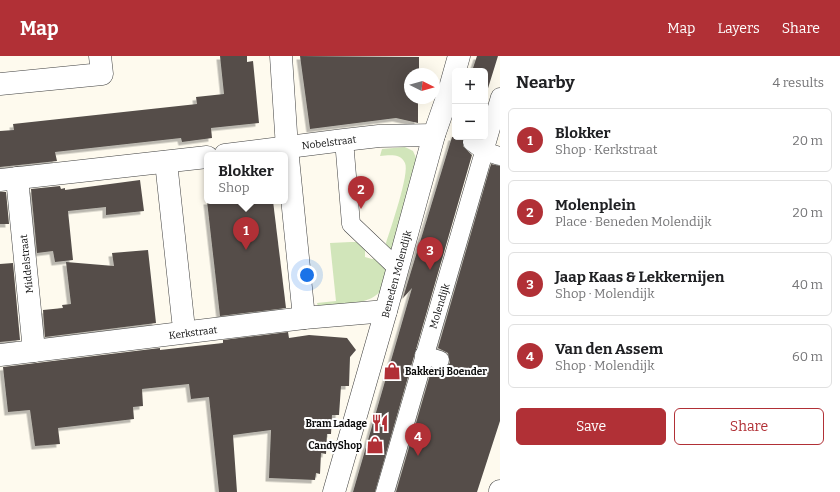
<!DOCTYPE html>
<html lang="en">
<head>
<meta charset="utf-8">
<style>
	body { margin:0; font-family:Bitter,serif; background:#f2f2f2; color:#202124 }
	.controls { position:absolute; right:12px; top:12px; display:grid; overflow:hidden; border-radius:6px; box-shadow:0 4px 16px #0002 }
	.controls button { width:36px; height:36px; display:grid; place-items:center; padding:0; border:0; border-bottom:1px solid #e0e0e0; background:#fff; color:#202124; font:20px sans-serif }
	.compass { position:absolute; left:404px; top:12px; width:36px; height:36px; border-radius:50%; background:#fff; box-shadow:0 4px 16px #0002; rotate:95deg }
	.you { position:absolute; left:307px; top:219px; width:14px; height:14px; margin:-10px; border:3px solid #fff; border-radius:50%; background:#1a73e8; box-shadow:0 0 0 6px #1a73e833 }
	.badge { display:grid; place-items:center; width:26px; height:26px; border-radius:50%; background:#b13036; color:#fff; font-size:13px; font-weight:700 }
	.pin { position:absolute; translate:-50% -33px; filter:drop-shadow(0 1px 2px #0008) }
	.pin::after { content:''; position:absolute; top:21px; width:14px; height:12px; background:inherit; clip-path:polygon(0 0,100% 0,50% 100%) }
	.popup { position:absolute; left:204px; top:96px; width:84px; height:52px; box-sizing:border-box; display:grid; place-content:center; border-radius:6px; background:#fff; filter:drop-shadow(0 1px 3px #0005); font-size:13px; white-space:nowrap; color:#757577 }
	.popup b { font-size:15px; color:#202124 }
	.popup::after { content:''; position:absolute; left:50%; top:100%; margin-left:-8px; border:8px solid transparent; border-top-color:#fff }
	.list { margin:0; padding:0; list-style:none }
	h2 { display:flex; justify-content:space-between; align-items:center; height:52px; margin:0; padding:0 16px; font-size:17px }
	h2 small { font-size:13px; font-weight:400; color:#757577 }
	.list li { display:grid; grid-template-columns:26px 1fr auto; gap:12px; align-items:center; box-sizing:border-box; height:64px; margin:0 8px 8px; padding:0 8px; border:1px solid #e0e0e0; border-radius:6px }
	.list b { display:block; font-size:15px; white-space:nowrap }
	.list p { margin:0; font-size:13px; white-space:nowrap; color:#757577 }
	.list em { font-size:13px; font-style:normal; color:#757577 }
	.actions { display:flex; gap:8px; padding:12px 16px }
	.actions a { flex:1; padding:9px 0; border:1px solid #b13036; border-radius:6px; text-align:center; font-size:14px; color:#b13036 }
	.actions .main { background:#b13036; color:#fff }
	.map { position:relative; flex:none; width:500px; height:436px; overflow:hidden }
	header { display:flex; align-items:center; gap:24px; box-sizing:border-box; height:56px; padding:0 20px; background:#b13036; color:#fff }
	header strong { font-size:19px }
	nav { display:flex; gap:22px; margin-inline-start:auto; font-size:14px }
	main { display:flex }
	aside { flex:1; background:#fff }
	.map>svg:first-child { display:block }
</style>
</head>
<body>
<header>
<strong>Map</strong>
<nav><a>Map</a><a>Layers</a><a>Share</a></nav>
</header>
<main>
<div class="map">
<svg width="500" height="436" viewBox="0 0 500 436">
	<defs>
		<filter id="shadow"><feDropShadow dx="-3.5" dy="3.5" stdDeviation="0" flood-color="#0004"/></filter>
	</defs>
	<rect width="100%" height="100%" fill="#fefaee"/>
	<g fill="#d1e5ba">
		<path d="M405 91 413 95 417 104 393 197 387 193 386 187C390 174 410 117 405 107 401 97 389 99 380 100L382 93Z"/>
		<path d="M351 186H358L365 192V201L372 203 376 202 388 215C387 220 385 226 383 231 373 251 337 248 318 250L317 247 336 245 330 187Z"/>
	</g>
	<g fill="#544e4a" filter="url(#shadow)">
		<path d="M220 0H247V6L253 5 259 67 211 72 212 82 182 86 181 82 55 96 57 105 0 111V75L14 74 13 68 197 48 196 41 224 38Z"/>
		<path d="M300 0 419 1V18H410V42H418V67L396 62 310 73Z"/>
		<path d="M477 0H498L485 42V15H472Z"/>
		<path d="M455 76V81H463V90L472 99 375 436H353L412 232 403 242 452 81H454Z"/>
		<path d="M491 108 500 110V365L477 436H396L432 312 443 314 450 307 448 297 438 292Z"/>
		<path d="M140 124 144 155 106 159V151L68 155 73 204 55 206 53 195 37 197 31 133 60 130 61 133 65 132V134Z"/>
		<path d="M0 136H6L9 168H0Z"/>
		<path d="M207 145H273L286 252 220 260Z"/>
		<path d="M148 194 156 267 45 281 43 254 63 252 62 249 71 248 66 206 114 210 112 197Z"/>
		<path d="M13 207 20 284 0 286V208Z"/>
		<path d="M288 276 289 282 309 279 347 282 356 294 350 301 349 330H341L339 359H332L331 378H327L326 398 321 397 320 418 316 417 315 424 269 422 271 374 233 379 237 436H219L209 341 191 343 189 328 142 333 143 350 133 351 134 363 58 372 60 388 35 390 30 354 8 356 3 311 160 292V294L223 287V284Z"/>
	</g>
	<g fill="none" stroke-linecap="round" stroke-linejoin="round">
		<g stroke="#404040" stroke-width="19">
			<g id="pedestrian">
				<path d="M344 84 351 168 392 207 397 209"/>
				<path d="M472 86 484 95 499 100"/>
				<path d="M424 299 440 304"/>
				<path d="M385 436 500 41"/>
			</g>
		</g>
		<g stroke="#404040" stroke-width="23">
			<g id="minor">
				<path d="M281 0 287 92 304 262"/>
				<path d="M0 28 102 18 100 0"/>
				<path d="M225 99 344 84 379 80 434 79"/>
				<path d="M166 106 183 264"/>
				<path d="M17 122 34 295"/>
				<path d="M0 124 207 101"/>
				<path d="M0 299 304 262 386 255"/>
				<path d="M334 436 386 255 434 79 448 39 459 0"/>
			</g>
		</g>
		<g stroke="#404040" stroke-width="23">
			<path id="tertiary" d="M500 436V435"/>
		</g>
		<use href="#pedestrian" stroke="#fff" stroke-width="18"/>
		<use href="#minor" stroke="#fff" stroke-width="22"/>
		<use href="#tertiary" stroke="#fff" stroke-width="22"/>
	</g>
	<defs>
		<g id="shop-bare" transform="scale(1.38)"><path d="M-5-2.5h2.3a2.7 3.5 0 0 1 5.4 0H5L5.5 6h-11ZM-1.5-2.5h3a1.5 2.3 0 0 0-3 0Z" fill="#b13036" stroke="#fff" stroke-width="2.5" paint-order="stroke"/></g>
		<g id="restaurant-bare" transform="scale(1.38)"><path d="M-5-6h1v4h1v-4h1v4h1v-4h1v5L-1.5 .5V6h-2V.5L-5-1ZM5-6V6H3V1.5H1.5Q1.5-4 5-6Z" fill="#b13036" stroke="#fff" stroke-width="2.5" paint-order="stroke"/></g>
	</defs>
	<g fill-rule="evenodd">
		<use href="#shop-bare" x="392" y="315"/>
		<use href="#restaurant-bare" x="380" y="367"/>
		<use href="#shop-bare" x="375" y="389"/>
	</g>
	<g text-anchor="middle" stroke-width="4" stroke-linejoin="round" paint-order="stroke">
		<g font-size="10" fill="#0d0d0d" stroke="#fff">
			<text transform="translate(329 86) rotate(-7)" y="4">Nobelstraat</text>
			<text transform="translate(26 208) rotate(-96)" y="4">Middelstraat</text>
			<text transform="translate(396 218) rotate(-75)" y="4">Beneden Molendijk</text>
			<text transform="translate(439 250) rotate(-73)" y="4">Molendijk</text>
			<text transform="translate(193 276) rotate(-7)" y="4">Kerkstraat</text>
		</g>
		<g font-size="10" font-weight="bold" fill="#0d0d0d" stroke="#fff" text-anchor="end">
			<text x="405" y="319" text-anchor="start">Bakkerij Boender</text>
			<text x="367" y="371">Bram Ladage</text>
			<text x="362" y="393">CandyShop</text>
		</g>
	</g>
</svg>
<div class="controls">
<button>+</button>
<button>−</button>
</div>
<svg class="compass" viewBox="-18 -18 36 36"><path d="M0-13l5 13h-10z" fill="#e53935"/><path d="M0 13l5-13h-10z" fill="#757577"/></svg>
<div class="you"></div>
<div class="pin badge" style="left:246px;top:194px">1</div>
<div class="popup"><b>Blokker</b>Shop</div>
<div class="pin badge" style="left:361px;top:153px">2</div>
<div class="pin badge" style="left:430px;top:214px">3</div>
<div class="pin badge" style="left:418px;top:400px">4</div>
</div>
<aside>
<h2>Nearby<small>4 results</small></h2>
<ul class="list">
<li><span class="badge">1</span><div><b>Blokker</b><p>Shop · Kerkstraat</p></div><em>20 m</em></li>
<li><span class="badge">2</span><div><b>Molenplein</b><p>Place · Beneden Molendijk</p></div><em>20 m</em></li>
<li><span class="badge">3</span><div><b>Jaap Kaas &amp; Lekkernijen</b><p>Shop · Molendijk</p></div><em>40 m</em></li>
<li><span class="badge">4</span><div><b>Van den Assem</b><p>Shop · Molendijk</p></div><em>60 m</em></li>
</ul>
<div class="actions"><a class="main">Save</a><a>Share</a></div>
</aside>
</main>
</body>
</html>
